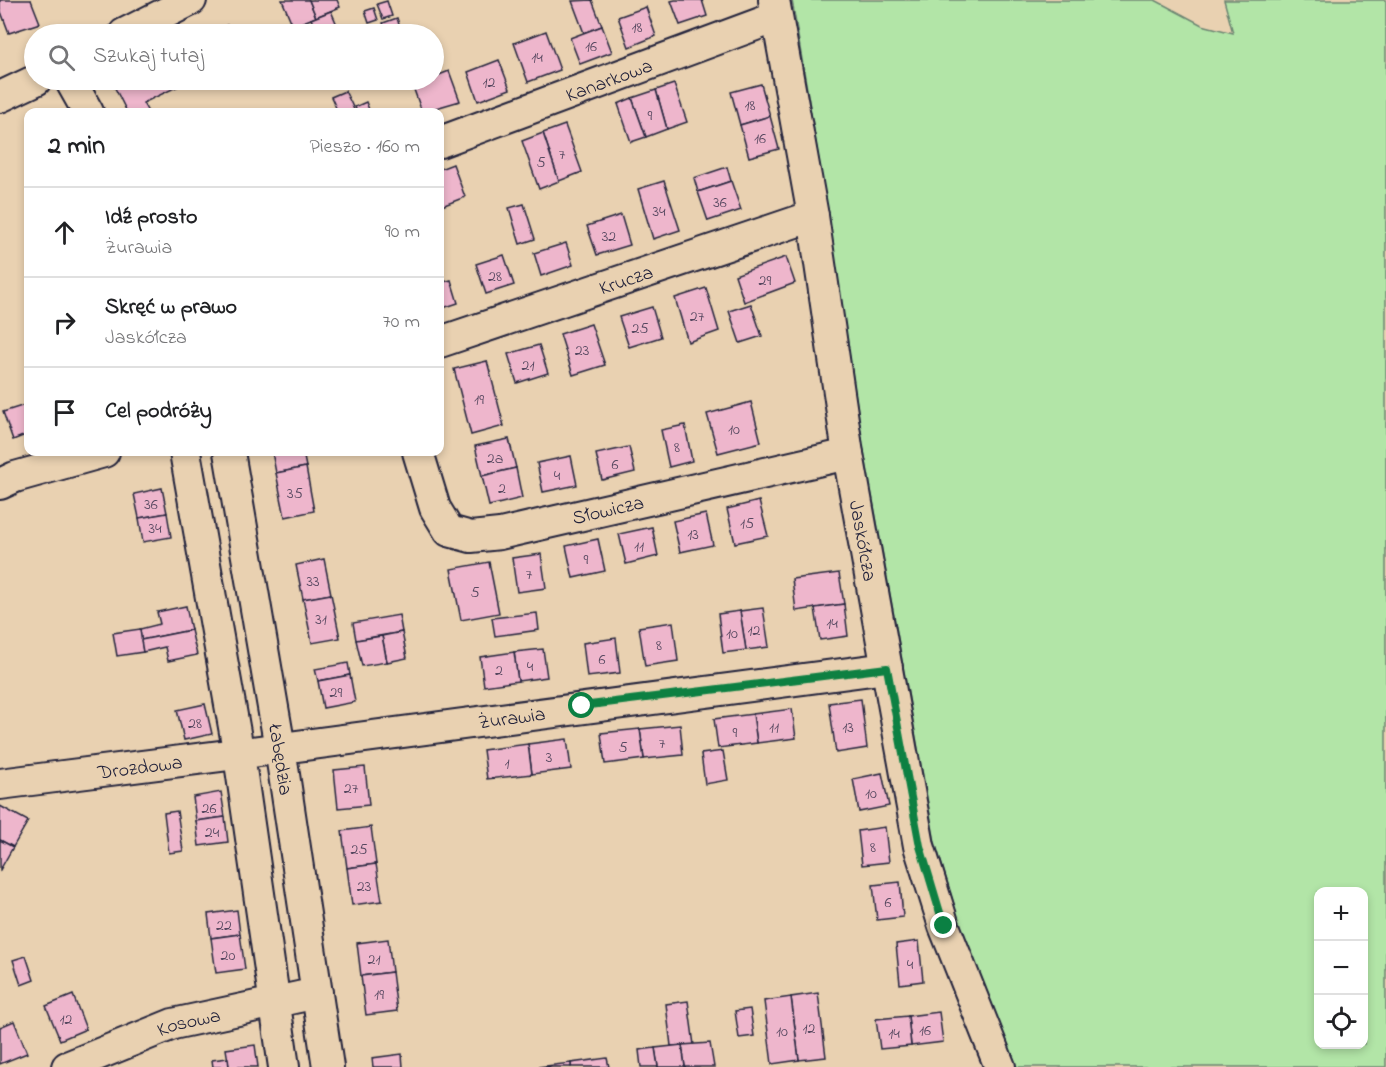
<!DOCTYPE html>
<html lang="pl">
<head>
<meta charset="utf-8">
<style>
	body { margin:0; font-family:"Indie Flower",sans-serif; background:#f2f2f2; color:#202124 }
	.controls { position:absolute; right:18px; bottom:18px; display:grid; overflow:hidden; border-radius:12px; box-shadow:0 3px 9px #0003 }
	.controls button { width:54px; height:54px; display:grid; place-items:center; padding:0; border:0; border-bottom:2px solid #e0e0e0; background:#fff; color:#202124; font:30px sans-serif }
	.stop { position:absolute; width:18px; height:18px; margin:-14px; border:4px solid #0b8043; border-radius:50%; background:#fff }
	.stop.end { background:#0b8043; border-color:#fff; box-shadow:0 2px 6px #0008 }
	.list { margin:0; padding:0; list-style:none }
	h2 { display:flex; justify-content:space-between; align-items:center; height:78px; margin:0; padding:0 24px; font-size:26px }
	h2 small { font-size:20px; font-weight:400; color:#757577 }
	.list li { display:grid; grid-template-columns:39px 1fr auto; gap:18px; align-items:center; box-sizing:border-box; height:90px; padding:0 24px; border-top:2px solid #e0e0e0 }
	.list b { display:block; font-size:22px; white-space:nowrap }
	.list p { margin:0; font-size:20px; white-space:nowrap; color:#757577 }
	.list em { font-size:20px; font-style:normal; color:#757577 }
	.icon { flex:none; width:33px; height:33px; fill:none; stroke:currentColor; stroke-width:2; stroke-linecap:round; stroke-linejoin:round }
	.map { position:relative; flex:none; width:1386px; height:1067px; overflow:hidden }
	.search { position:absolute; background:#fff; box-shadow:0 3px 9px #0003; left:24px; top:24px; width:420px; height:66px; display:flex; align-items:center; gap:15px; box-sizing:border-box; padding:0 21px; border-radius:33px; color:#757577; font-size:22px }
	.panel { position:absolute; background:#fff; box-shadow:0 3px 9px #0003; left:24px; top:108px; width:420px; height:348px; border-radius:12px }
	.map>svg:first-child { display:block }
</style>
</head>
<body>
<div class="map">
<svg width="1386" height="1067" viewBox="0 0 1386 1067">
	<rect width="100%" height="100%" fill="#e9d1b1"/>
	<filter id="ink" filterUnits="userSpaceOnUse"><feTurbulence type="fractalNoise" baseFrequency=".0167" numOctaves="2"/><feDisplacementMap in="SourceGraphic" scale="12" xChannelSelector="R" yChannelSelector="G"/><feConvolveMatrix kernelMatrix="1 2 1 2 8 2 1 2 1" color-interpolation-filters="sRGB"/></filter>
	<g filter="url(#ink)">
		<path fill="#b2e5a7" stroke="#6a8471" stroke-width="1.5" fill-rule="evenodd" d="M792 0H1155L1202 25 1233 33 1224 0H1386V1067H1017L959 921 935 842 864 451 828 214ZM1318 892H1364V1044H1318Z"/>
		<g fill="#eeb6cc" stroke="#22223b" stroke-width="1.5">
			<path d="M0 0H31L40 23 9 33 0 9Z"/>
			<path d="M282 0H309L316 17 293 26Z"/>
			<path d="M309 0H337L340 7 316 17Z"/>
			<path d="M592 0 602 26 584 33 572 1Z"/>
			<path d="M675 0H702L707 16 680 25 671 1Z"/>
			<path d="M387 1 392 16 383 19 377 4Z"/>
			<path d="M646 7 656 36 629 47 618 17Z"/>
			<path d="M374 8 378 20 369 23 365 11Z"/>
			<path d="M331 11 341 34H318L311 19Z"/>
			<path d="M397 18 402 34H387L383 23Z"/>
			<path d="M227 25 232 34H207Z"/>
			<path d="M602 26 612 52 580 64 570 38Z"/>
			<path d="M546 31 560 70 528 82 514 43Z"/>
			<path d="M499 60 510 89 478 101 468 72Z"/>
			<path d="M449 71 460 101 422 112 412 84 434 80V77Z"/>
			<path d="M111 80H183L185 83 143 103 148 112H127Z"/>
			<path d="M320 80H333L334 82 323 87Z"/>
			<path d="M674 84 687 122 667 129 656 90Z"/>
			<path d="M761 84 770 116 740 125 731 92Z"/>
			<path d="M656 90 667 129 646 137 632 98Z"/>
			<path d="M345 91 351 103 355 112H338L337 110 331 97Z"/>
			<path d="M632 98 646 137 631 142 618 104Z"/>
			<path d="M366 102 370 112H357L355 107Z"/>
			<path d="M770 116 779 149 749 157 740 125Z"/>
			<path d="M565 125 582 172 559 181 543 133Z"/>
			<path d="M543 133 559 181 539 189 522 141Z"/>
			<path d="M453 164 465 197 442 206 440 198V169Z"/>
			<path d="M727 167 731 181 698 192 694 178Z"/>
			<path d="M664 181 680 230 653 239 638 189Z"/>
			<path d="M731 181 741 210 708 221 698 192Z"/>
			<path d="M524 204 535 239 520 244 509 208Z"/>
			<path d="M621 215 630 245 597 255 587 226Z"/>
			<path d="M566 243 573 265 541 276 534 253Z"/>
			<path d="M504 255 514 285 486 294 476 264Z"/>
			<path d="M786 257 795 283 744 302 735 275Z"/>
			<path d="M451 280 458 303 440 309V283Z"/>
			<path d="M706 288 719 331 688 342 675 298Z"/>
			<path d="M751 304 762 336 740 343 729 311Z"/>
			<path d="M652 307 661 337 629 347 619 317Z"/>
			<path d="M591 324 605 365 573 375 560 334Z"/>
			<path d="M539 345 548 373 517 383 508 354Z"/>
			<path d="M487 361 504 426 471 435 454 369Z"/>
			<path d="M751 402 761 442 718 453 707 414Z"/>
			<path d="M28 404V434L13 440 3 412Z"/>
			<path d="M685 425 692 461 669 467 661 430Z"/>
			<path d="M509 439 516 468 482 476 475 446Z"/>
			<path d="M629 447 635 472 602 480 596 454Z"/>
			<path d="M272 452H303L306 467 276 473Z"/>
			<path d="M571 456 577 485 543 492 537 463Z"/>
			<path d="M306 467 314 511 285 517 276 473Z"/>
			<path d="M516 468 522 498 489 506 482 476Z"/>
			<path d="M162 488 167 513 139 518 134 494Z"/>
			<path d="M759 501 768 536 735 543 727 509Z"/>
			<path d="M167 513 171 537 143 542 139 518Z"/>
			<path d="M706 514 713 545 680 552 673 521Z"/>
			<path d="M652 527 658 556 626 564 619 534Z"/>
			<path d="M598 539 605 571 573 578 566 546Z"/>
			<path d="M541 554 546 588 517 592 512 558Z"/>
			<path d="M324 559 331 594 303 599 296 565Z"/>
			<path d="M489 562 499 613 461 620 451 569Z"/>
			<path d="M839 573 844 604 796 611 792 579Z"/>
			<path d="M331 594 340 638 312 643 303 599Z"/>
			<path d="M844 604 848 636 820 640 815 608Z"/>
			<path d="M186 606 191 630 141 640 140 629 160 624 157 612Z"/>
			<path d="M763 608 769 647 746 650 740 611Z"/>
			<path d="M740 611 746 650 723 653 718 614Z"/>
			<path d="M537 613 539 630 495 636 492 618Z"/>
			<path d="M399 615 402 632 356 640 353 623Z"/>
			<path d="M673 622 678 661 645 666 639 627Z"/>
			<path d="M140 629 143 652 117 656 113 633Z"/>
			<path d="M191 630 197 655 168 661 165 647 143 652 141 640Z"/>
			<path d="M402 632 407 658 387 662 382 636Z"/>
			<path d="M382 636 387 662 362 666 356 640Z"/>
			<path d="M616 638 620 673 587 677 583 643Z"/>
			<path d="M543 649 547 677 518 681 514 652Z"/>
			<path d="M514 652 518 681 484 686 480 657Z"/>
			<path d="M348 663 350 675 318 681 315 669Z"/>
			<path d="M350 675 355 702 323 708 318 681Z"/>
			<path d="M861 699 867 748 836 753 829 703Z"/>
			<path d="M205 704 212 734 184 740 177 710Z"/>
			<path d="M792 709 796 738 757 743 753 714Z"/>
			<path d="M753 714 757 743 718 748 714 719Z"/>
			<path d="M680 725 683 755 644 759 640 729Z"/>
			<path d="M640 729 644 759 605 764 601 733Z"/>
			<path d="M567 739 571 769 532 774 528 744Z"/>
			<path d="M528 744 532 774 487 779 483 750Z"/>
			<path d="M723 751 728 780 705 784 701 754Z"/>
			<path d="M365 767 369 805 338 808 334 770Z"/>
			<path d="M882 773 889 806 859 812 853 779Z"/>
			<path d="M221 792 225 817 196 821 193 797Z"/>
			<path d="M0 806 28 821 13 847 0 840Z"/>
			<path d="M177 811 183 851 169 853 164 813Z"/>
			<path d="M225 817 228 842 199 846 196 821Z"/>
			<path d="M371 827 376 864 347 868 342 831Z"/>
			<path d="M885 827 889 862 862 865 858 831Z"/>
			<path d="M0 840 13 847 0 870Z"/>
			<path d="M376 864 382 901 352 905 347 868Z"/>
			<path d="M900 882 903 917 877 920 873 885Z"/>
			<path d="M237 910 240 934 211 938 208 914Z"/>
			<path d="M240 934 245 969 216 973 211 938Z"/>
			<path d="M388 939 392 972 361 976 357 943Z"/>
			<path d="M919 941 923 981 900 984 896 944Z"/>
			<path d="M26 956 34 980 21 985 13 960Z"/>
			<path d="M392 972 397 1011 366 1015 361 976Z"/>
			<path d="M818 993 826 1057 799 1060 791 997Z"/>
			<path d="M73 995 86 1029 60 1040 46 1006Z"/>
			<path d="M791 997 799 1060 772 1064 764 1001Z"/>
			<path d="M688 1001 694 1045 671 1046 666 1004Z"/>
			<path d="M750 1009 754 1036 739 1038 735 1011Z"/>
			<path d="M939 1012 943 1042 911 1046 908 1016Z"/>
			<path d="M908 1016 911 1046 880 1049 876 1019Z"/>
			<path d="M14 1021 27 1053 0 1064V1027Z"/>
			<path d="M710 1043 714 1067H685L682 1045Z"/>
			<path d="M255 1045 258 1067H229L226 1049Z"/>
			<path d="M682 1045 685 1067H658L655 1048Z"/>
			<path d="M655 1048 658 1067H641L639 1050Z"/>
			<path d="M402 1054 403 1067H373L372 1058Z"/>
			<path d="M228 1058 229 1067H213L212 1060Z"/>
			<path d="M607 1058 609 1067H571V1063Z"/>
			<path d="M571 1063V1067H537Z"/>
		</g>
		<g fill="none" stroke-linecap="round" stroke-linejoin="round">
			<g stroke="#22223b" stroke-width="34">
				<g id="minor">
					<path id="s1" d="M774 0 813 216 848 454 919 846 944 926 1000 1067"/>
					<path d="M124 34 191 0"/>
					<path d="M70 80 88 112"/>
					<path d="M0 97 36 80"/>
					<path id="s2" d="M440 142 777 17"/>
					<path id="s3" d="M440 342 813 216"/>
					<path d="M185 452 239 755 284 1067"/>
					<path id="s4" d="M229 452 280 748 328 1067"/>
					<path id="s5" d="M418 452 435 508 449 531 471 537 500 534 848 454"/>
					<path d="M0 484 15 477 104 452"/>
					<path id="s6" d="M0 784C296 748 591 705 887 668"/>
					<path id="s7" d="M67 1067 173 1024 317 993"/>
				</g>
			</g>
			<use href="#minor" stroke="#e9d1b1" stroke-width="30"/>
		</g>
	</g>
	<g fill="none" stroke-linecap="round" stroke-linejoin="round" filter="url(#ink)">
		<path stroke="#0b8043" stroke-width="8" d="M582 706 887 668 920 846 944 926"/>
	</g>
	<g text-anchor="middle" stroke-width="4.5" stroke-linejoin="round" paint-order="stroke">
		<g font-size="16" fill="#55475f">
			<text x="637" y="32">18</text>
			<text x="591" y="51">16</text>
			<text x="537" y="62">14</text>
			<text x="489" y="87">12</text>
			<text x="750" y="110">18</text>
			<text x="650" y="120">9</text>
			<text x="760" y="143">16</text>
			<text x="562" y="159">7</text>
			<text x="541" y="167">5</text>
			<text x="720" y="207">36</text>
			<text x="659" y="216">34</text>
			<text x="609" y="241">32</text>
			<text x="495" y="281">28</text>
			<text x="765" y="285">29</text>
			<text x="697" y="321">27</text>
			<text x="640" y="333">25</text>
			<text x="582" y="355">23</text>
			<text x="528" y="370">21</text>
			<text x="479" y="404">19</text>
			<text x="734" y="434">10</text>
			<text x="677" y="452">8</text>
			<text x="495" y="463">2a</text>
			<text x="615" y="469">6</text>
			<text x="557" y="480">4</text>
			<text x="502" y="493">2</text>
			<text x="295" y="498">35</text>
			<text x="151" y="509">36</text>
			<text x="747" y="528">15</text>
			<text x="155" y="533">34</text>
			<text x="693" y="539">13</text>
			<text x="639" y="551">11</text>
			<text x="586" y="564">9</text>
			<text x="529" y="579">7</text>
			<text x="313" y="586">33</text>
			<text x="475" y="597">5</text>
			<text x="321" y="624">31</text>
			<text x="832" y="628">14</text>
			<text x="754" y="635">12</text>
			<text x="732" y="638">10</text>
			<text x="659" y="650">8</text>
			<text x="602" y="664">6</text>
			<text x="530" y="671">4</text>
			<text x="499" y="675">2</text>
			<text x="336" y="697">29</text>
			<text x="195" y="728">28</text>
			<text x="774" y="732">11</text>
			<text x="848" y="732">13</text>
			<text x="735" y="737">9</text>
			<text x="662" y="748">7</text>
			<text x="623" y="752">5</text>
			<text x="549" y="762">3</text>
			<text x="507" y="768">1</text>
			<text x="351" y="793">27</text>
			<text x="871" y="798">10</text>
			<text x="209" y="813">26</text>
			<text x="212" y="837">24</text>
			<text x="873" y="852">8</text>
			<text x="359" y="854">25</text>
			<text x="364" y="891">23</text>
			<text x="888" y="907">6</text>
			<text x="224" y="930">22</text>
			<text x="228" y="960">20</text>
			<text x="374" y="964">21</text>
			<text x="910" y="969">4</text>
			<text x="379" y="999">19</text>
			<text x="66" y="1024">12</text>
			<text x="809" y="1033">12</text>
			<text x="925" y="1035">16</text>
			<text x="782" y="1036">10</text>
			<text x="894" y="1038">14</text>
		</g>
		<g font-size="20" fill="#22223b" stroke="#e9d1b1">
			<text dy="7" stroke="none"><textPath href="#s2" startOffset="180">Kanarkowa</textPath></text>
			<text dy="7" stroke="none"><textPath href="#s3" startOffset="196">Krucza</textPath></text>
			<text dy="7" stroke="none"><textPath href="#s5" startOffset="248">Słowicza</textPath></text>
			<text dy="7" stroke="none"><textPath href="#s1" startOffset="548">Jaskółcza</textPath></text>
			<text dy="7" stroke="none"><textPath href="#s6" startOffset="516">Żurawia</textPath></text>
			<text dy="7" stroke="none"><textPath href="#s4" startOffset="312">Łabędzia</textPath></text>
			<text dy="7" stroke="none"><textPath href="#s6" startOffset="141">Drozdowa</textPath></text>
			<text dy="7" stroke="none"><textPath href="#s7" startOffset="130">Kosowa</textPath></text>
		</g>
	</g>
</svg>
<div class="controls">
<button>+</button>
<button>−</button>
<button><svg class="icon" aria-label="locate" viewBox="0 0 24 24"><circle cx="12" cy="12" r="6"/><path d="M12 2v4M12 18v4M2 12h4M18 12h4"/></svg></button>
</div>
<div class="stop" style="left:582px;top:706px"></div>
<div class="stop end" style="left:944px;top:926px"></div>
<div class="search"><svg class="icon" aria-label="search" viewBox="0 0 24 24"><circle cx="10" cy="10" r="6"/><path d="M15 15l6 6"/></svg>Szukaj tutaj</div>
<section class="panel">
<h2>2 min<small>Pieszo · 160 m</small></h2>
<ul class="list">
<li><svg class="icon" aria-label="ahead" viewBox="0 0 24 24"><path d="M12 20V5M6 11l6-6 6 6"/></svg><div><b>Idź prosto</b><p>Żurawia</p></div><em>90 m</em></li>
<li><svg class="icon" aria-label="right" viewBox="0 0 24 24"><path d="M7 20v-9h11M14 6l5 5-5 5"/></svg><div><b>Skręć w prawo</b><p>Jaskółcza</p></div><em>70 m</em></li>
<li><svg class="icon" aria-label="arrive" viewBox="0 0 24 24"><path d="M6 21V4h12l-3 4 3 4H6"/></svg><div><b>Cel podróży</b></div></li>
</ul>
</section>
</div>
</body>
</html>
